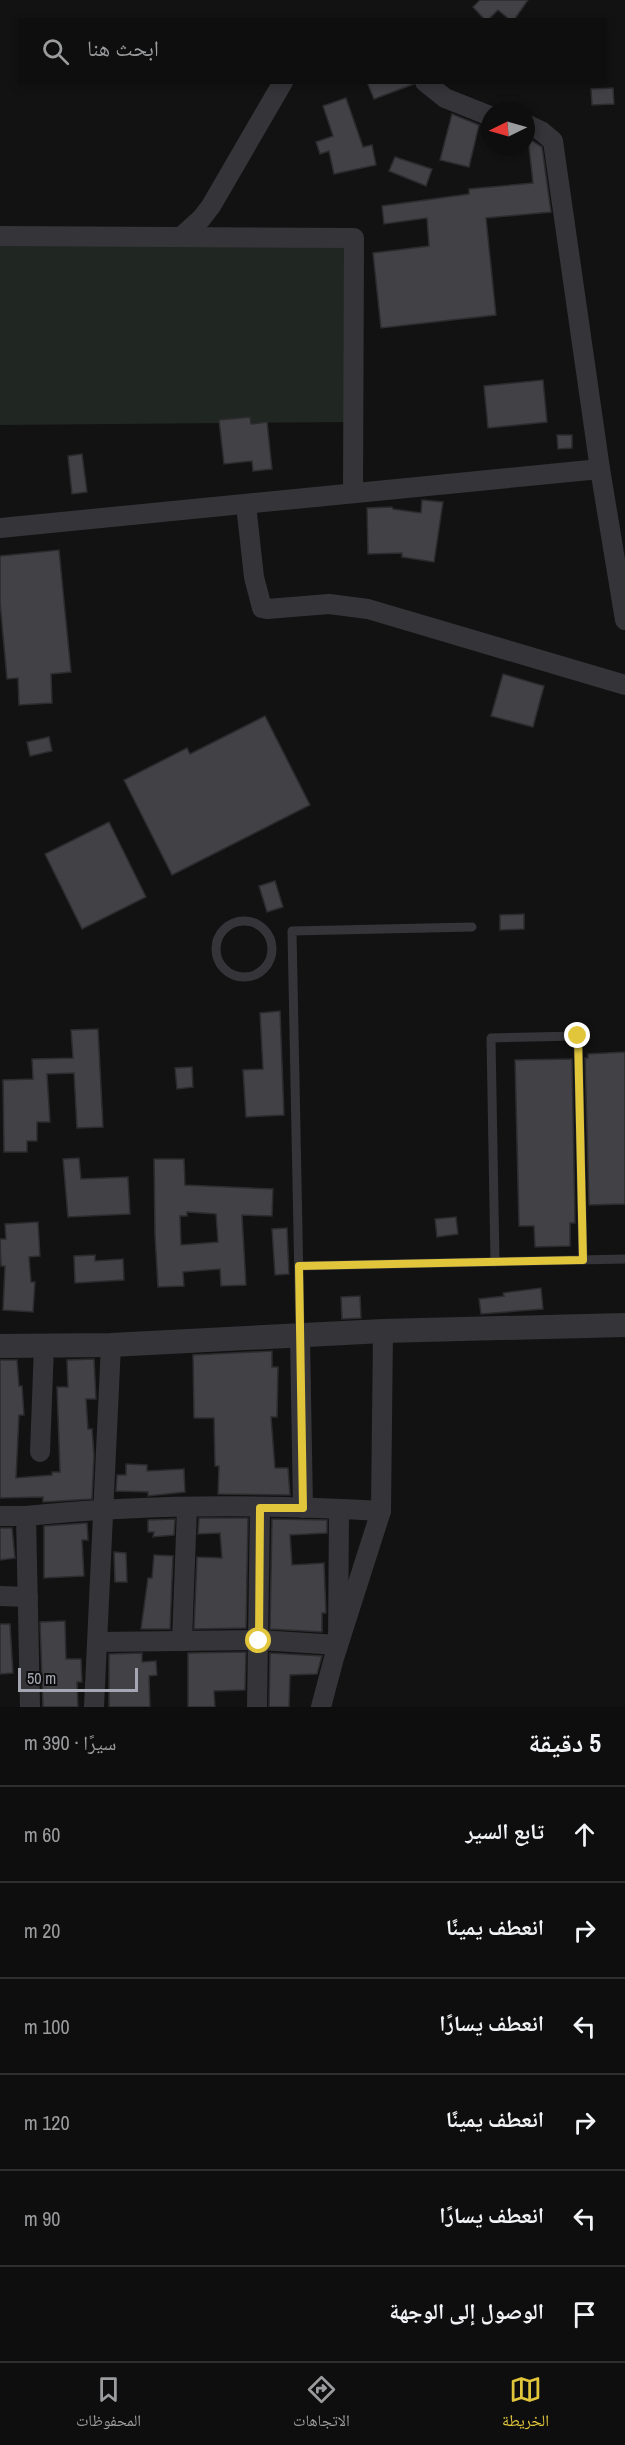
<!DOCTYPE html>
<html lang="ar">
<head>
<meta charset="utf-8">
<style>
	body { margin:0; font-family:"Archivo Narrow","Noto Naskh Arabic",sans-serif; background:#171717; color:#f1f3f6; direction:rtl }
	.compass { position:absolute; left:481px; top:102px; width:54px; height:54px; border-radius:50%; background:#0e0e0e; box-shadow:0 3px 9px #0003; rotate:265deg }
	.scale { position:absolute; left:18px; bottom:15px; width:120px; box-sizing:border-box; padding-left:6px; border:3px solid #a4a6b2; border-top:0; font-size:16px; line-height:21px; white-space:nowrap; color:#a4a6b2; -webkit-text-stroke:4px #0d0d0e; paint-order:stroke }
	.stop { position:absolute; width:18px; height:18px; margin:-14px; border:4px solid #e1c63c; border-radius:50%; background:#fff }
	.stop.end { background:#e1c63c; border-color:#fff; box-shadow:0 2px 6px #0008 }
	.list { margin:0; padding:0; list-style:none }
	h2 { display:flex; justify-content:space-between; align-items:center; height:78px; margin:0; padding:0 24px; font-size:26px }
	h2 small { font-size:20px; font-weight:400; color:#9b9c9e }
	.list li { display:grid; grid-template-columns:39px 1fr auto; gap:18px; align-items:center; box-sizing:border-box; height:96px; padding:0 24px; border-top:2px solid #2e2e2e }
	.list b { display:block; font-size:22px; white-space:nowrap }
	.list em { font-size:20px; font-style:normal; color:#9b9c9e }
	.icon { flex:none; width:33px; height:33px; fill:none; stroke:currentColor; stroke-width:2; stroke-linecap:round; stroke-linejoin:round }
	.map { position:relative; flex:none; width:625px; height:1707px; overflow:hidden; direction:ltr }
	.search { position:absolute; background:#0e0e0e; box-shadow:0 3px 9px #0003; left:18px; right:18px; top:18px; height:66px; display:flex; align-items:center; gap:15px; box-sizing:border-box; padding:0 21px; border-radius:0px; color:#9b9c9e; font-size:22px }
	.sheet { height:654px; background:#0e0e0e }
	nav { display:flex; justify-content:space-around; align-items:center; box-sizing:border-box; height:84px; border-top:2px solid #2e2e2e; background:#0e0e0e; font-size:16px; color:#9b9c9e }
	nav a { display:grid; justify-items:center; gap:3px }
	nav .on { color:#e1c63c }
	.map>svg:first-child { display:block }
</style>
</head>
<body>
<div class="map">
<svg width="625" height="1707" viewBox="0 0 625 1707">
	<rect width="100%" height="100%" fill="#121213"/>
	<path fill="#202722" d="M0 241 345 242 349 422 0 425Z"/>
	<g fill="#414146" stroke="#2c2c2f" stroke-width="1.5" fill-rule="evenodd">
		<path d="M480 0H528L514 20H510L498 10 488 20H485L473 7Z"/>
		<path d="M367 82H413L414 84 374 99Z"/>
		<path d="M613 88 614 104 592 105 591 89Z"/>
		<path d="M346 98 363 147 372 145 376 165 334 174 329 151 320 154 316 142 333 136 323 106Z"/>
		<path d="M452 114 479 125 469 167 440 160Z"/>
		<path d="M528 138 542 147 551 212 486 218 496 315 381 328 373 253 429 246 427 218 384 224 382 206 469 194V189L533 183Z"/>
		<path d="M395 157 432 169 426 186 389 171Z"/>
		<path d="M543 380 547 422 488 428 484 386Z"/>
		<path d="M250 417 251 424 267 422 272 469 253 471 252 461 224 464 219 420Z"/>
		<path d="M557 435H572V448L558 449Z"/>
		<path d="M82 454 87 492 72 494 68 456Z"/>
		<path d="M422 500 443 502 434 562 402 557V553L368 554 367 508 392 507 393 509 421 513Z"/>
		<path d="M59 550 71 672 51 674 52 703 19 705 18 678 7 679 0 602V556Z"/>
		<path d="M503 674 544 686 533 727 491 716Z"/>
		<path d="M265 716 310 805 172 875 124 780 187 748 190 754Z"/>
		<path d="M49 737 52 751 30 756 27 742Z"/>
		<path d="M109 822 146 897 82 929 45 854Z"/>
		<path d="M275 881 283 907 267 912 259 886Z"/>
		<path d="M524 914V929L500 930V915Z"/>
		<path d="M280 1011 284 1115 246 1117 243 1070 263 1069 260 1013Z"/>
		<path d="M98 1029 103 1127 77 1128 74 1073 47 1074 50 1122H37V1141H27V1152H4L3 1080 33 1079 32 1059 73 1058 71 1030Z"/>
		<path d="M625 1052V1204L589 1205 585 1058H588V1054Z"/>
		<path d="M572 1059 575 1223H570V1246L535 1247 534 1226H519L515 1060Z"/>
		<path d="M192 1067 193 1087 177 1089 175 1068Z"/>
		<path d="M79 1158 81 1179 128 1177 130 1214 68 1217 63 1159Z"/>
		<path d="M154 1159H184L185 1185 273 1189 272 1216 242 1215 246 1285 221 1286 220 1269 183 1272 184 1286 158 1287 155 1235ZM187 1212 216 1214 218 1242 181 1245 180 1216H187Z"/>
		<path d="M456 1217 458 1234 437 1237 435 1219Z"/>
		<path d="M38 1222 40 1256 29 1257 31 1282H35L33 1312 3 1310 5 1266H1L0 1239H6L5 1224Z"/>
		<path d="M287 1228 289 1274 275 1275 272 1229Z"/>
		<path d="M95 1255V1261L123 1259 124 1280 75 1283 74 1256Z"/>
		<path d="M541 1288 543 1309 481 1314 479 1299 504 1296 503 1293Z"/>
		<path d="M360 1296 361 1318 342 1319 341 1297Z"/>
		<path d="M272 1351V1367H278L277 1417H271L275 1468H288L290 1495 218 1494 219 1466H215L214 1418H194L193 1355Z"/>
		<path d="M94 1359 96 1399H86L88 1429H92L94 1455 92 1499 43 1502V1497L0 1498V1360H17L19 1386H22L24 1415H19L16 1478 52 1475V1472H60L57 1387H68L67 1360Z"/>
		<path d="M126 1464 147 1465V1471L184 1469 185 1492 148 1496V1492L116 1491 117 1475H126Z"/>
		<path d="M199 1518H248L246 1628 194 1629 197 1557 222 1558 220 1533 198 1534Z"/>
		<path d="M175 1519 174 1535 153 1537 154 1532H148V1520Z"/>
		<path d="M272 1519 327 1520V1533L290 1535 292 1565 324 1563 326 1613H322V1632L270 1629Z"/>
		<path d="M87 1523 88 1540H82L84 1576 44 1578V1526Z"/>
		<path d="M0 1528H12L15 1558 0 1560Z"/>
		<path d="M114 1552 126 1553 127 1582H115Z"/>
		<path d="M154 1555 173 1556 170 1629H141L148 1578H152Z"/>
		<path d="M65 1621 66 1659H81L82 1682H77L78 1707H43L40 1622Z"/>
		<path d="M0 1624H10L13 1673 0 1674Z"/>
		<path d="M246 1652 245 1690 214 1691 215 1707H188V1653Z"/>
		<path d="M142 1653V1662L156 1661 157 1675 149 1676 150 1707H109V1654Z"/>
		<path d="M270 1653 322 1656 317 1674 290 1675 289 1707H269Z"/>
	</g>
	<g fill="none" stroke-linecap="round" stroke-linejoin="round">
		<g stroke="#353539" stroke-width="9">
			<circle cx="244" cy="949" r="28"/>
			<path d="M495 1262 491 1038 578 1036 583 1260"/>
			<path d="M299 1266 625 1259"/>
			<path d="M300 1333 292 931 472 927"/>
		</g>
		<g stroke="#353539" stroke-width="20">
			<path d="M425 82 445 98 490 116"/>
			<path d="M526 124 541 131 553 141 600 469 625 620"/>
			<path d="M0 236 354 238 353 493"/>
			<path d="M181 237 201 219 211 206 283 82"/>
			<path d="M246 505 254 577 262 608 267 609 329 604 368 609 625 685"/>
			<path d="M0 528 600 469"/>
			<path d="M300 1336 303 1508"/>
			<path d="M40 1452 44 1346"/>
			<path d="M0 1516H26L30 1707"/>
			<path d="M26 1516C143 1504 263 1504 381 1511"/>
			<path d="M0 1596 28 1597"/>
			<path d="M182 1641 187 1508"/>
			<path d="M98 1642 259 1640 338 1645 339 1509"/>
			<path d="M94 1707 111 1345"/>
			<path d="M257 1707 260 1508"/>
			<path d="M321 1707 334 1658 381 1511 383 1331"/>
		</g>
		<path stroke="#353539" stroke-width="24" d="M0 1346 111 1345 383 1331 625 1325"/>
	</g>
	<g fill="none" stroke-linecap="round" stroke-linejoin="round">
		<path stroke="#e1c63c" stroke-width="8" d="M259 1641 260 1508H303L299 1266 583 1260 578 1036"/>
	</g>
</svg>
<svg class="compass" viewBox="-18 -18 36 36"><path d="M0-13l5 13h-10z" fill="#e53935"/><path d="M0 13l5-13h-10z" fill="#9b9c9e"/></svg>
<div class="scale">50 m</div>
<div class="stop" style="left:259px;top:1641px"></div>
<div class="stop end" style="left:578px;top:1036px"></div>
<div class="search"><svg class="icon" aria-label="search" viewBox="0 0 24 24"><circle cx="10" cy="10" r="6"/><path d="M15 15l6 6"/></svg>ابحث هنا</div>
</div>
<section class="sheet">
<h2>5 دقيقة<small>سيرًا · 390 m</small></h2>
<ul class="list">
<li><svg class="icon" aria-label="ahead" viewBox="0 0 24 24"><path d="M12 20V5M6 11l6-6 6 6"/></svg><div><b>تابع السير</b></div><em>60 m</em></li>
<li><svg class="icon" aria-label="right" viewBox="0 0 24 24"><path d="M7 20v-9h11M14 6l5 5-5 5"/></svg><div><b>انعطف يمينًا</b></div><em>20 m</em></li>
<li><svg class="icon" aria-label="left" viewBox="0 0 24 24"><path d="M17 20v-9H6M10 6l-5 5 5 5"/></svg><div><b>انعطف يسارًا</b></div><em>100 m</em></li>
<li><svg class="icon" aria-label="right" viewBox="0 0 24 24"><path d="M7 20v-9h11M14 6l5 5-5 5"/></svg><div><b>انعطف يمينًا</b></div><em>120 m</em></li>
<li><svg class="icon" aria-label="left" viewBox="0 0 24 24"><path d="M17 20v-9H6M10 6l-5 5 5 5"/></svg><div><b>انعطف يسارًا</b></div><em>90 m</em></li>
<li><svg class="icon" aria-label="arrive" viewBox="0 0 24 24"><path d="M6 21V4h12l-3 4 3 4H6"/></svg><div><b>الوصول إلى الوجهة</b></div></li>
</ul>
</section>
<nav>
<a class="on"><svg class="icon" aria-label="map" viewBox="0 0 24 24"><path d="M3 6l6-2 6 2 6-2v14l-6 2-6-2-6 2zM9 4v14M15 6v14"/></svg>الخريطة</a>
<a><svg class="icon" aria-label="directions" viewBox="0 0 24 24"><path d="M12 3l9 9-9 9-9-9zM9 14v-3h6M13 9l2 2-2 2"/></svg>الاتجاهات</a>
<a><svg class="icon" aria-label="saved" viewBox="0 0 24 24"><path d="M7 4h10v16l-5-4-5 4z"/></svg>المحفوظات</a>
</nav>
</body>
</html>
